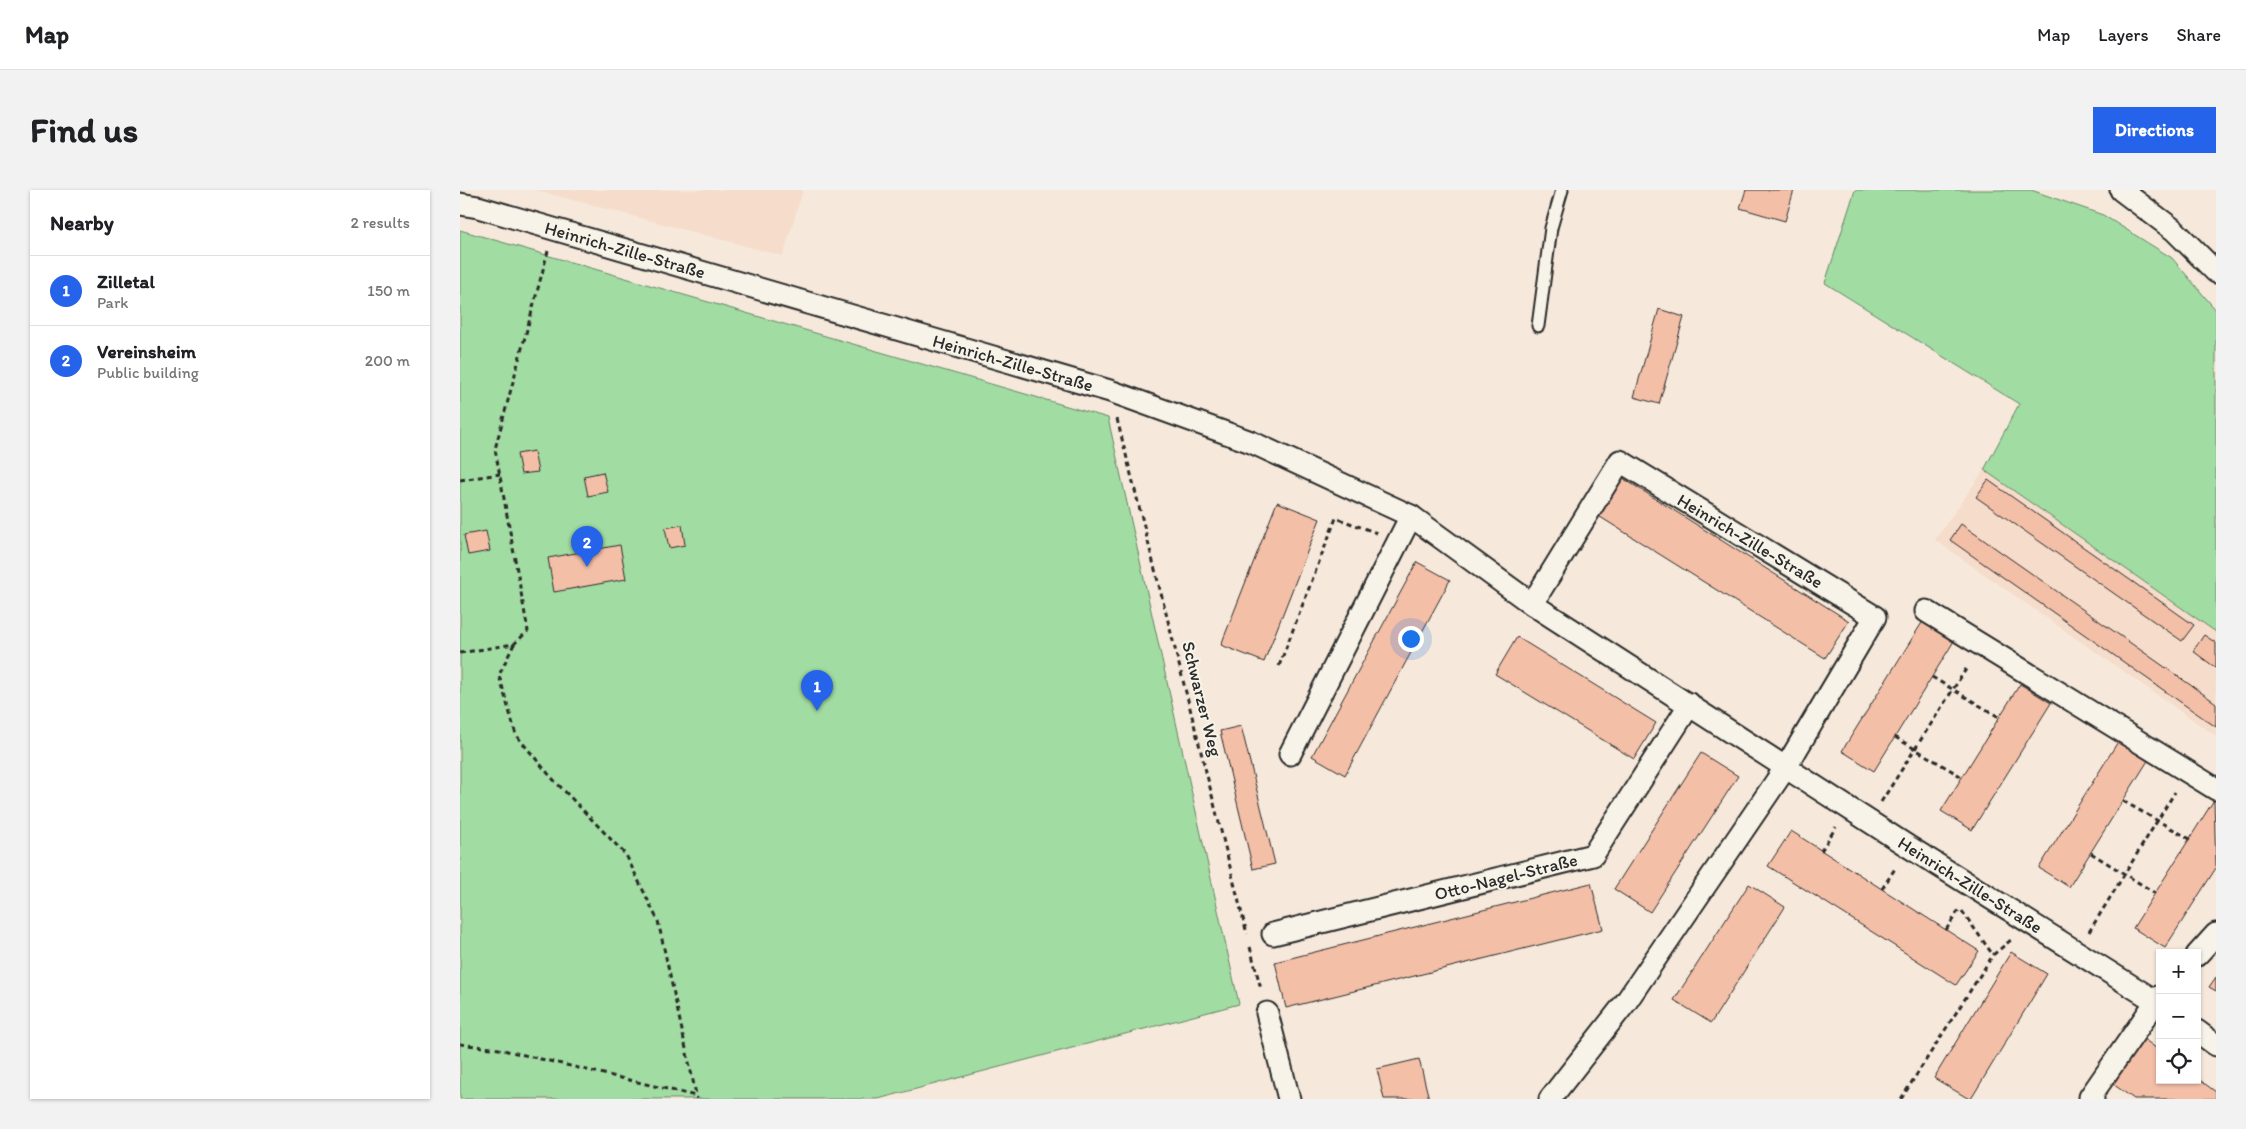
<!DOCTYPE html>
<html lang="en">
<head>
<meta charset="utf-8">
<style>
	body { margin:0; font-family:Itim,sans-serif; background:#f2f2f2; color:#202124 }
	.controls { position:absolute; right:15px; bottom:15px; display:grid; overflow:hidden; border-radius:0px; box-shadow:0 1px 4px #0004 }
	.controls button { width:45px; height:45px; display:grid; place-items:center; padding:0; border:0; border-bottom:1px solid #e0e0e0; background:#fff; color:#202124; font:25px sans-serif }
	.you { position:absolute; left:950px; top:448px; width:18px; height:18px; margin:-12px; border:4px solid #fff; border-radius:50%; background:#1a73e8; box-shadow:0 0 0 8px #1a73e833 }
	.badge { display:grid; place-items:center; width:32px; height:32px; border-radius:50%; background:#2563eb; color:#fff; font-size:16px; font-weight:700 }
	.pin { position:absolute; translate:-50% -41px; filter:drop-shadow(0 1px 2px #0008) }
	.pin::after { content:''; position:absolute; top:26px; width:18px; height:15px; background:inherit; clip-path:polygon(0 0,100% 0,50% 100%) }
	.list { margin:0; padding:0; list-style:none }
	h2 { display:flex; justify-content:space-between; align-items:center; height:65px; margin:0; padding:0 20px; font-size:21px }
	h2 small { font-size:16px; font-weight:400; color:#757577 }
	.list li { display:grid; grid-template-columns:32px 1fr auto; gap:15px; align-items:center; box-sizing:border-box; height:70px; padding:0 20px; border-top:1px solid #e0e0e0 }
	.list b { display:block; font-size:19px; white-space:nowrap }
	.list p { margin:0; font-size:16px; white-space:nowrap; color:#757577 }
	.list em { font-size:16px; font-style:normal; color:#757577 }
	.icon { flex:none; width:28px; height:28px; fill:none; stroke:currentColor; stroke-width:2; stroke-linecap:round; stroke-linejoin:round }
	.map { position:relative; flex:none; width:1756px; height:909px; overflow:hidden; border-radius:0px }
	header { display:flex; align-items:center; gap:30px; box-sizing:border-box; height:70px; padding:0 25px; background:#fff; border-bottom:1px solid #e0e0e0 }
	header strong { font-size:24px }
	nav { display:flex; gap:28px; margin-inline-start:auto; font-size:18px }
	.intro { display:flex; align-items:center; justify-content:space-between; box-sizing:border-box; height:120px; padding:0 30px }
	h1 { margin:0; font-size:35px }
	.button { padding:12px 22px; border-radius:0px; background:#2563eb; color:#fff; font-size:18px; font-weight:700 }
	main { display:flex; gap:30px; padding:0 30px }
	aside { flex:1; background:#fff; border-radius:0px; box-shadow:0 1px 4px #0004 }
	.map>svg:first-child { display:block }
</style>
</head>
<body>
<header>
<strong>Map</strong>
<nav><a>Map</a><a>Layers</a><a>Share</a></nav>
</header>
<div class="intro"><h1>Find us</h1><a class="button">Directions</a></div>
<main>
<aside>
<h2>Nearby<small>2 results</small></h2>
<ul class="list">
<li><span class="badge">1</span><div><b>Zilletal</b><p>Park</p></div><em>150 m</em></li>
<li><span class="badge">2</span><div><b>Vereinsheim</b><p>Public building</p></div><em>200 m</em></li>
</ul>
</aside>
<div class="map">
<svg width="1756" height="909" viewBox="0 0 1756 909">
	<rect width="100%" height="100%" fill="#f6e9db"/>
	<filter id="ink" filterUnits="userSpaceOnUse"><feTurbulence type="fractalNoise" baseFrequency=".02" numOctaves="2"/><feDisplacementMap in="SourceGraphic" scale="10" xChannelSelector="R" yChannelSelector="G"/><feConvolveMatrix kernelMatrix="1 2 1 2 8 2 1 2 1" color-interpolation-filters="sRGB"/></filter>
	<g filter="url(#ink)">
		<g fill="#f5dccb">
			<path d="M75 0H343L323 66Z"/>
			<path d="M1524 280 1756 442V546L1475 350Z"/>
		</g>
		<g fill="#a1dca2" stroke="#668466">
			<path d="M1395 0H1571L1643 25 1712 68 1756 120V442L1524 280 1559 214 1365 93Z"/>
			<path d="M0 40 648 228 779 814 418 909H0Z"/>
		</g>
		<g fill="#f4bfa7" stroke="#2b2b2b">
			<path d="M1286 0H1334L1325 31 1280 18Z"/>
			<path d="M1199 119 1224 127 1199 214 1174 207Z"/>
			<path d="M74 261 78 282 61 284 57 264Z"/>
			<path d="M143 282 148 302 128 306 124 286Z"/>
			<path d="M1161 287 1389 431 1365 468 1137 325Z"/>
			<path d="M1528 290 1734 435 1722 451 1516 307Z"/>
			<path d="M817 312 860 329 804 472 761 455Z"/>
			<path d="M1501 334 1756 513V537L1490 350Z"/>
			<path d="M222 335 225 355 209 358 205 338Z"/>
			<path d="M26 341 30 361 8 365 4 345Z"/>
			<path d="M160 355 166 389 94 402 88 368Z"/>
			<path d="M957 372 990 390 885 585 852 566Z"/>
			<path d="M1463 431 1494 451 1414 581 1382 561Z"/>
			<path d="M1744 445 1756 453V478L1733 461Z"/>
			<path d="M1057 447 1196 533 1174 569 1035 484Z"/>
			<path d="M1560 494 1591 513 1512 640 1481 621Z"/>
			<path d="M781 536 815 674 793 679 760 541Z"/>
			<path d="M1659 550 1689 569 1609 697 1579 678Z"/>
			<path d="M1241 563 1278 586 1190 722 1154 699Z"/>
			<path d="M1754 610 1756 678 1705 758 1673 738Z"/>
			<path d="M1331 641 1519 761 1496 795 1308 676Z"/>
			<path d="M1131 693 1143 739 826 818 815 772Z"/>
			<path d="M1289 694 1325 717 1251 833 1214 810Z"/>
			<path d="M1551 762 1587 784 1511 909H1509L1474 888Z"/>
			<path d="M1756 787V801L1749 797Z"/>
			<path d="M1681 847 1700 861V890H1737V888L1756 902V909H1674L1650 892Z"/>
			<path d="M959 869 969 909H924L917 879Z"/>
		</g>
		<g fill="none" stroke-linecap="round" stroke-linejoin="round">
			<g stroke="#2b2b2b" stroke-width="15">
				<path id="service" d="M1078 136 1091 38 1102 0"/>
			</g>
			<g stroke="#2b2b2b" stroke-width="25">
				<g id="minor">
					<path d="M1661 0 1714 40 1756 82"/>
					<path d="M0 14 18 17 650 201 791 252 951 326 1072 414 1449 657 1700 814"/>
					<path d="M1072 414 1160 271 1415 427 1326 577 1166 812 1090 909"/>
					<path d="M1466 421 1756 599"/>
					<path d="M830 564 951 326"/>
					<path d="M813 744 1133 665 1230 514"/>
					<path d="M1737 765 1756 744"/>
					<path d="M807 823 829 909"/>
					<path d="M1737 841 1756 855"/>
					<path d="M1633 909 1630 907 1700 806"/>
				</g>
			</g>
			<g stroke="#2b2b2b" stroke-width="3" stroke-dasharray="5 4" stroke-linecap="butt">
				<path d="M657 229 787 744"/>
				<path d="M0 290 40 284"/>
				<path d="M54 454 39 485 56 545 91 587 166 665 198 731 237 909"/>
				<path d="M0 463 54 454 68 441 35 259 88 61"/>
				<path d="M819 476 876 328 917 343"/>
				<path d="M1472 487 1539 527"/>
				<path d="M1435 547 1502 587"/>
				<path d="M1663 611 1730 649"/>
				<path d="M1421 612 1508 476"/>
				<path d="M1361 661 1376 637"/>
				<path d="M1631 663 1695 703"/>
				<path d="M1422 699 1436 677"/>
				<path d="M1502 721 1533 765"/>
				<path d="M1486 740 1500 718"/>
				<path d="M1629 742 1715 602"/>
				<path d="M790 757 801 799"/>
				<path d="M0 854 39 859 236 906"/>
				<path d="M1441 909 1533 765 1552 749"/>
			</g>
			<use href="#service" stroke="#f7f3e8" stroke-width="11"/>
			<use href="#minor" stroke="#f7f3e8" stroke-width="21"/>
		</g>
	</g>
	<g text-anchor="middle" stroke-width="4" stroke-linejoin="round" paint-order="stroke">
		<g font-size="18" fill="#2b2b2b" stroke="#f7f3e8">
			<text transform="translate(165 60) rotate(16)" y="6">Heinrich-Zille-Straße</text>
			<text transform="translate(553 173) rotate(16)" y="6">Heinrich-Zille-Straße</text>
			<text transform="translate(1290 351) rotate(31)" y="6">Heinrich-Zille-Straße</text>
			<text transform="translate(742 509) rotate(76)" y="6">Schwarzer Weg</text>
			<text transform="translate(1046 687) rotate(-14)" y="6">Otto-Nagel-Straße</text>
			<text transform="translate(1510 695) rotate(32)" y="6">Heinrich-Zille-Straße</text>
		</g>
	</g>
</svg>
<div class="controls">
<button>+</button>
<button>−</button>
<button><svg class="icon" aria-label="locate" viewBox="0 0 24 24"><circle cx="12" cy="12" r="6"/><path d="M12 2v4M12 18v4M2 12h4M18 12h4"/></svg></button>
</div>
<div class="you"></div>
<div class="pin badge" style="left:357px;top:521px">1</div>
<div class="pin badge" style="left:127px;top:377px">2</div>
</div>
</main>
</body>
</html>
